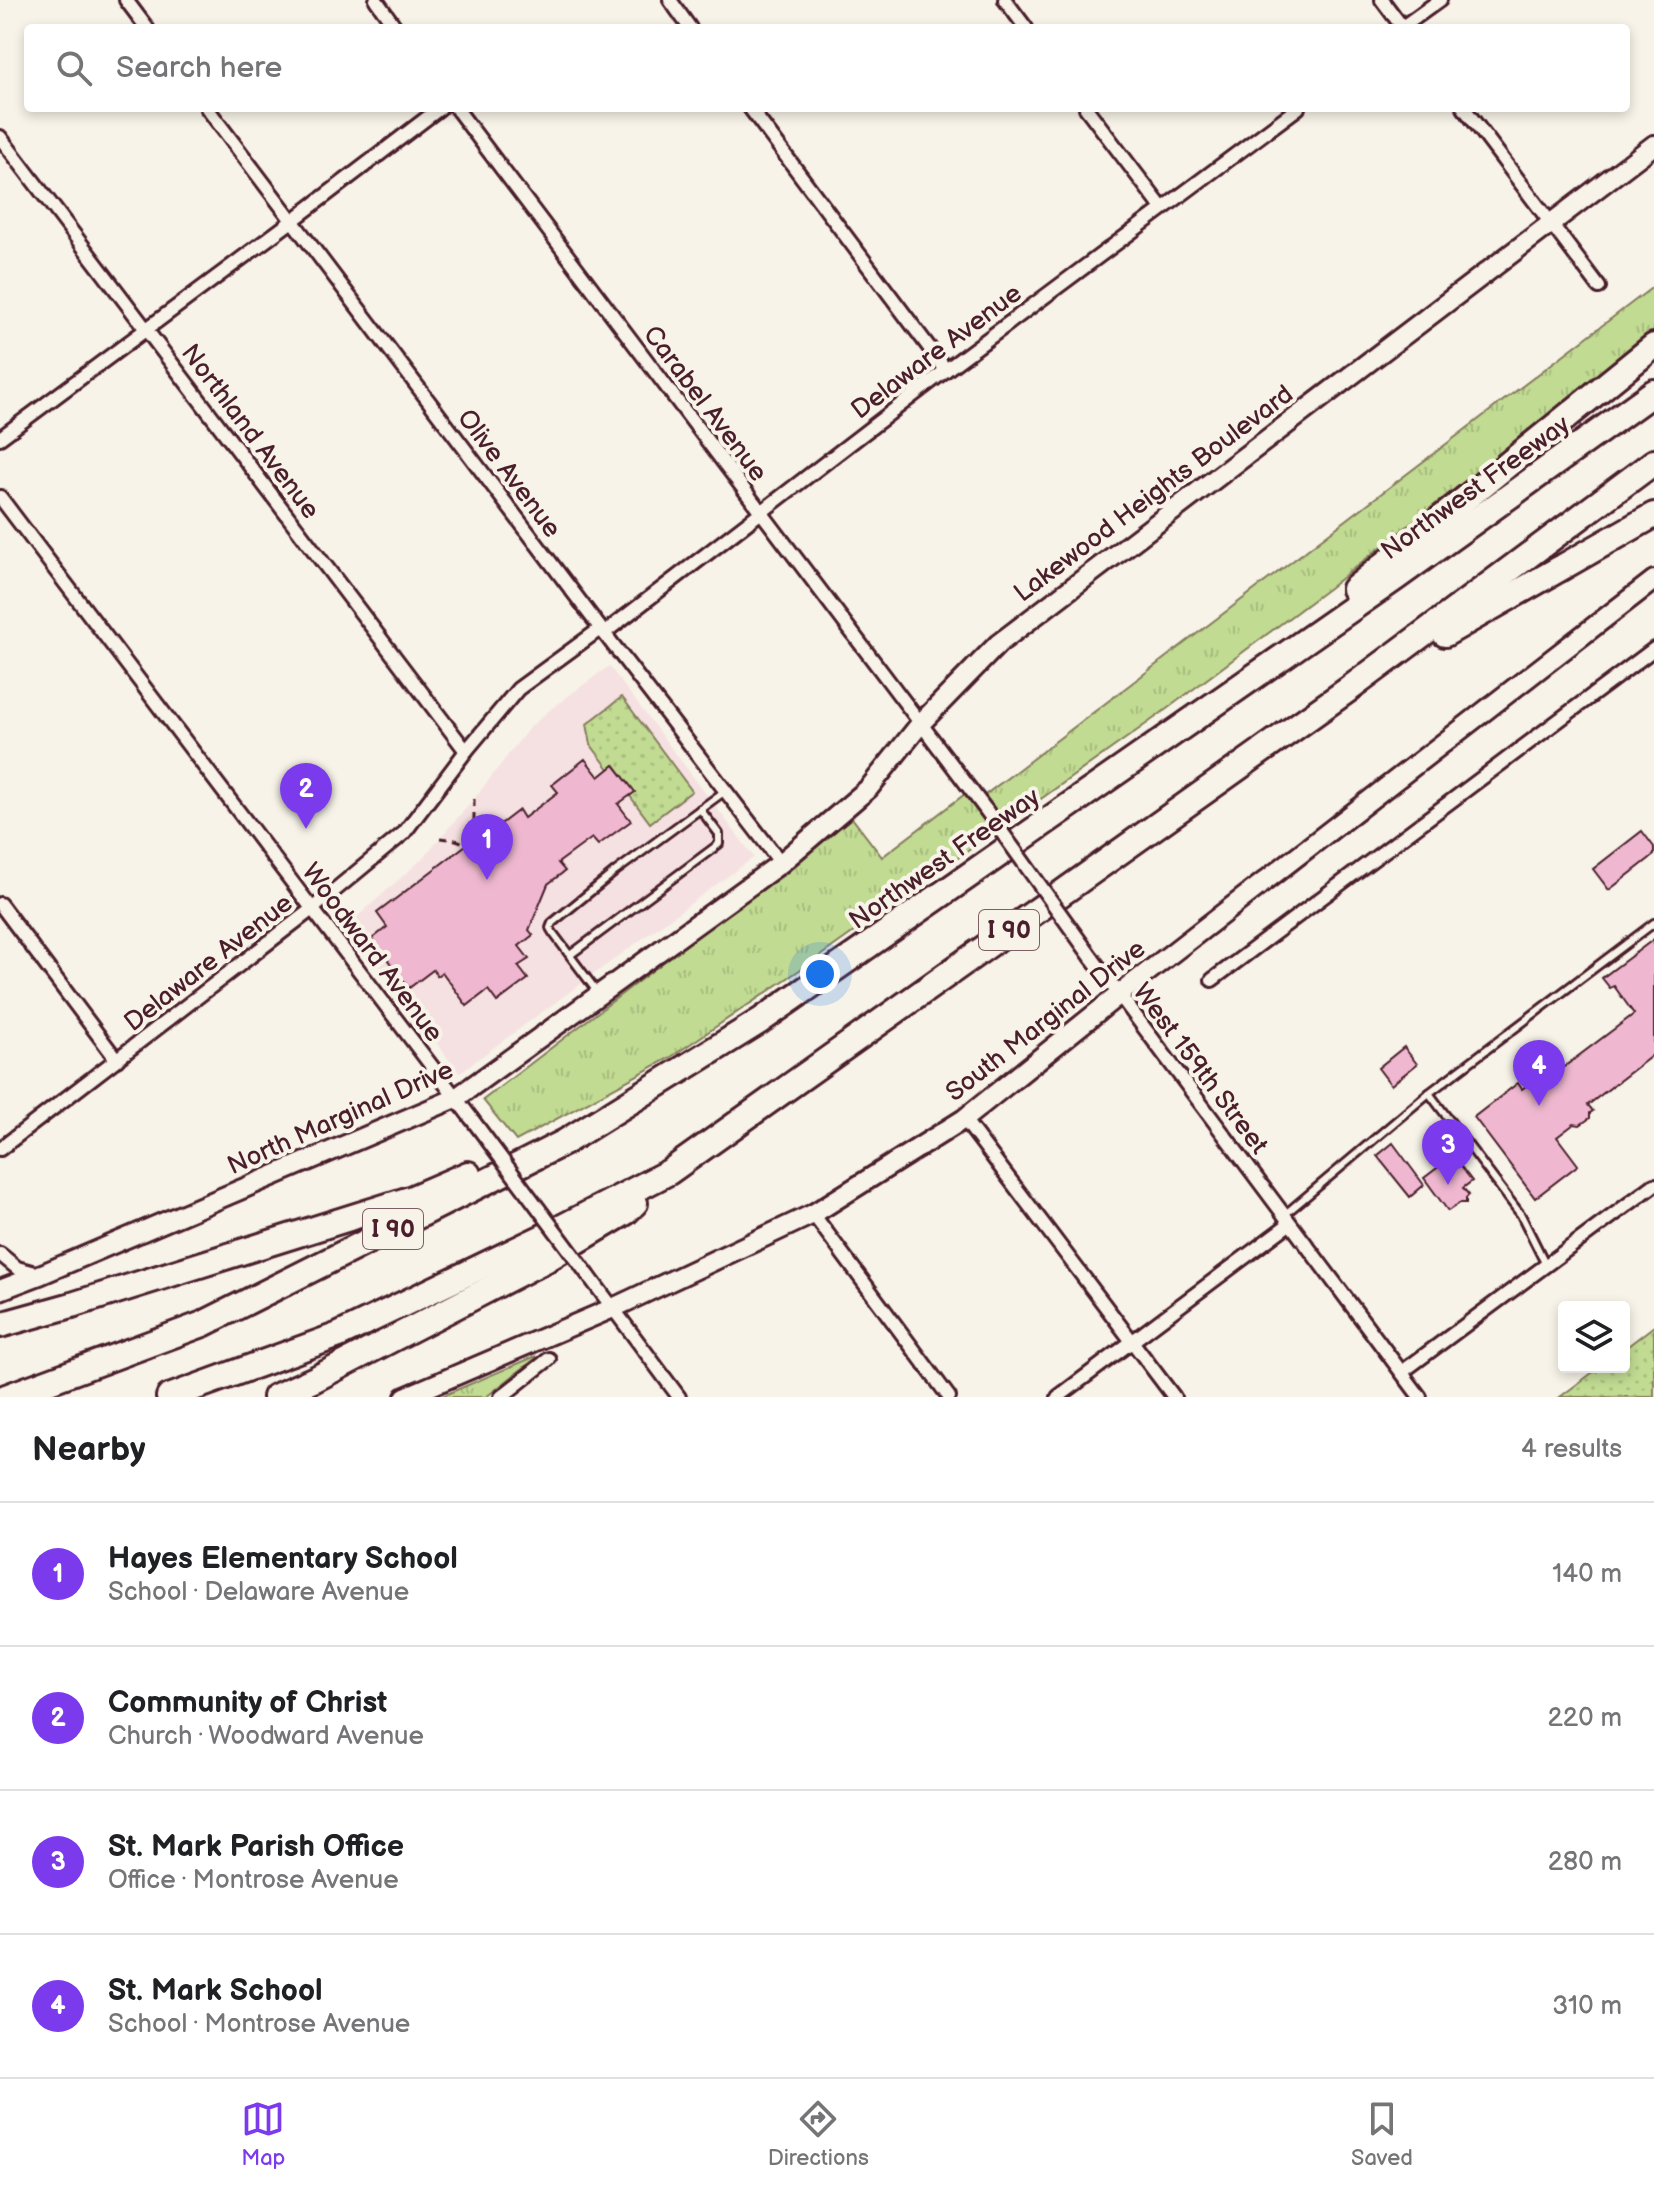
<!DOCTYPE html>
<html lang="en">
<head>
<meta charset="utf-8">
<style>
	body { margin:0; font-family:"Balsamiq Sans",sans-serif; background:#f2f2f2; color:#202124 }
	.controls { position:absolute; right:24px; bottom:24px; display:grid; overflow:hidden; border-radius:8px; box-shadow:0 4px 12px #0003 }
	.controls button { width:72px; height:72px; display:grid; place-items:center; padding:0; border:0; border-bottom:2px solid #e0e0e0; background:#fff; color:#202124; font:40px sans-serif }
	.you { position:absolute; left:820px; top:974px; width:28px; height:28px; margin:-20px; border:6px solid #fff; border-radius:50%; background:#1a73e8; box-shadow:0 0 0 12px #1a73e833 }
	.badge { display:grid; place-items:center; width:52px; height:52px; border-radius:50%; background:#7c3aed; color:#fff; font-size:26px; font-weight:700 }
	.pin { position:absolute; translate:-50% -66px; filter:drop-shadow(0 2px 4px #0008) }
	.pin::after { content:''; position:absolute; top:42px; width:28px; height:24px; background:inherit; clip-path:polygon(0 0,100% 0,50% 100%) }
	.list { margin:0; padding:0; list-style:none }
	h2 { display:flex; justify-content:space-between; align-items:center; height:104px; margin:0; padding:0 32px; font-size:34px }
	h2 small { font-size:26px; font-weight:400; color:#757577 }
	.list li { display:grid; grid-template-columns:52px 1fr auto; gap:24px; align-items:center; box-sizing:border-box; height:144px; padding:0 32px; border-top:2px solid #e0e0e0 }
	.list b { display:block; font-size:30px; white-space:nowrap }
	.list p { margin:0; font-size:26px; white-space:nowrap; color:#757577 }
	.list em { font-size:26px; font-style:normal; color:#757577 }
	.icon { flex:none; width:44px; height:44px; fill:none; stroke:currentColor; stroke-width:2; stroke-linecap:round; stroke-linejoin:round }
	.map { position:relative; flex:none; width:1654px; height:1397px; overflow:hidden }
	.search { position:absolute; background:#fff; box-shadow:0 4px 12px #0003; left:24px; right:24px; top:24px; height:88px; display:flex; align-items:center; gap:20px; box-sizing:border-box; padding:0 28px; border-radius:8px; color:#757577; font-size:30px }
	.sheet { height:680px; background:#fff }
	nav { display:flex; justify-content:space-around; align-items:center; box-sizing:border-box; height:112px; border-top:2px solid #e0e0e0; background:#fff; font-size:22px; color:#757577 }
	nav a { display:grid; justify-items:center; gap:4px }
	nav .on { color:#7c3aed }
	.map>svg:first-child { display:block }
</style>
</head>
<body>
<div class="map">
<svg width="1654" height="1397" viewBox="0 0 1654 1397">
	<defs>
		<pattern id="grass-tufts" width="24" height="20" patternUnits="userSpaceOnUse" patternTransform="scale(2)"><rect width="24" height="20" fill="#c1db92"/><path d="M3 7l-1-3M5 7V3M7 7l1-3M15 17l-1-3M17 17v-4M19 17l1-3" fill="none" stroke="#a7bc7e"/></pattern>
		<pattern id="park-dots" width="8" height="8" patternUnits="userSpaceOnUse" patternTransform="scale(2)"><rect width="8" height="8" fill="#c1db92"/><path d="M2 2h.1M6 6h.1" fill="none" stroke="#a7bc7e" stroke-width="1.8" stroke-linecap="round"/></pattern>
	</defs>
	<rect width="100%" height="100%" fill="#f7f3e8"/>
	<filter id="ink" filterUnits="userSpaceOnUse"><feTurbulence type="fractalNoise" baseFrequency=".0125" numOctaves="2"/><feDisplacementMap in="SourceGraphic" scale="16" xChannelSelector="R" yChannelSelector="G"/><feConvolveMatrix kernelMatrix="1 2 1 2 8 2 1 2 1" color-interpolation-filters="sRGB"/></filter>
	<g filter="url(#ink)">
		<path fill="#f5e1e1" d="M609 666 754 857 459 1073 348 925 422 859 474 799 529 728 552 708Z"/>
		<g fill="url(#grass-tufts)" stroke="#867d5e" stroke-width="2">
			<path d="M1654 286V332L1329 588 1156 717 813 961 671 1057 516 1141 483 1100 852 818 882 857 965 794 973 804Z"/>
			<path d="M536 1356V1358L486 1397H440Z"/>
		</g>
		<g fill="url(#park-dots)" stroke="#867d5e" stroke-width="2">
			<path d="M622 697 692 791 650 823 630 796 634 791 615 765 609 769 591 745 587 724Z"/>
			<path d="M1654 1326V1397H1560L1600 1367H1624V1349Z"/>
		</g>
		<g fill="#efb8d0" stroke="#4a1f2b" stroke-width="2">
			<path d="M585 759 599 777 614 765 635 792 618 804 631 821 598 845 592 838 558 863 565 871 548 884 529 930 533 935 519 946 529 959 518 966 528 979 497 1002 488 990 467 1006 442 972 437 976 433 970 409 988 372 939 387 927 377 913 479 835 478 825 502 823 519 810 524 818 558 792 552 785Z"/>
			<path d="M1642 831 1654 847V855L1609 890 1593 869Z"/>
			<path d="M1654 939V1054L1588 1105 1593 1111 1590 1113V1118L1580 1125 1574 1124 1557 1137 1578 1165 1535 1198 1474 1117 1518 1083 1522 1089 1556 1062 1561 1069 1634 1014 1614 986 1610 988 1602 978Z"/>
			<path d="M1404 1047 1417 1064 1391 1085 1378 1068Z"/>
			<path d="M1393 1143 1424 1185 1410 1197 1377 1156Z"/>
			<path d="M1453 1156 1472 1181 1463 1188 1469 1195 1466 1198V1203H1460L1448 1211 1424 1178Z"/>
		</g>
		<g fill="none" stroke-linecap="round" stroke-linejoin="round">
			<g stroke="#4a1f2b" stroke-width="12">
				<g id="lane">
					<path d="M570 955 719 844V834L700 809"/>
					<path d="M598 993 553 933 550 928 552 923 616 871 725 791"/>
					<path d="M1283 1216 1429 1093"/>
					<path d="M1546 1265 1521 1215 1429 1093 1654 923"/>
				</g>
			</g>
			<g stroke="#4a1f2b" stroke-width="18">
				<g id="street">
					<path d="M126 0 147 28"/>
					<path d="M376 0 396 28"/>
					<path d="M670 0 690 28"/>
					<path d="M1005 0 1026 28"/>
					<path d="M1382 0 1403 28"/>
					<path d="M1401 28 1440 0"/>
					<path d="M207 108 604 633 781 863"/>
					<path d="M456 108 986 810"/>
					<path d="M750 108 946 370"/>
					<path d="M1086 108 1162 208"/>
					<path d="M1464 108 1599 287"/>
					<path d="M0 137 466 751"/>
					<path d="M0 438 292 221 440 108"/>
					<path d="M0 497 471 1118"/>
					<path d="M604 633 946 370 1298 108"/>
					<path d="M0 904 117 1060"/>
					<path d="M1092 958 1420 1397"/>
					<path d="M1212 980 1654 649"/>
					<path d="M964 1119 1174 1397"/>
					<path d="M0 1149 312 909 404 833 466 751 518 689 600 629"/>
					<path d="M813 1214 949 1397"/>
					<path d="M0 1254 17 1268 39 1274"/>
					<path d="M589 1276 679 1397"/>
					<path d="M1402 1372 1654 1185"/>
					<path d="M501 1397 549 1359"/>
					<path d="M1058 1397 1289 1224"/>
				</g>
			</g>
			<g stroke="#4a1f2b" stroke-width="24">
				<g id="secondary">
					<path d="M0 1290 42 1274 456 1098 781 863 869 788 921 723 998 644 1654 145"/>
					<path d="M405 1397 613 1308 813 1214 964 1119 1136 981 1654 580"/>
				</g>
			</g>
			<g stroke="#4a1f2b" stroke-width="30">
				<g id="highway">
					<path d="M1354 589 1654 346"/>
					<path d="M1445 634 1654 515"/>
					<path d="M0 1325 72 1305 410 1199 468 1174"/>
					<path d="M6 1397 203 1324 565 1142 760 1021 1397 577 1654 392"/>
					<path d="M169 1397 339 1335 547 1235 669 1172 1349 689 1654 462"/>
					<path d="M275 1397 315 1379 547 1259 626 1212 635 1203"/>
				</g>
			</g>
			<g stroke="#4a1f2b" stroke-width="3" stroke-dasharray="8 6" stroke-linecap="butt">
				<path d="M474 799V822L477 836"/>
				<path d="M440 838 456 840 467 844"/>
			</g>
			<use href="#lane" stroke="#f7f3e8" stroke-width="6"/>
			<use href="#street" stroke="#f7f3e8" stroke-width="12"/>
			<use href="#secondary" stroke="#f7f3e8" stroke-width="18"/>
			<use href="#highway" stroke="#f7f3e8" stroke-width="24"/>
			<g stroke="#4a1f2b" stroke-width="18" stroke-linecap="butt">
				<g id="street-bridge">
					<path d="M986 810 1092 958"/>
					<path d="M471 1118 589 1276"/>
				</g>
			</g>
			<use href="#street-bridge" stroke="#f7f3e8" stroke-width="12"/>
		</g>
	</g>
	<g text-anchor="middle" stroke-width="8" stroke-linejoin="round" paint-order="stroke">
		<g fill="#f7f3e8" stroke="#7e5f64" stroke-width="2">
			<rect x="979" y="910" width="60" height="40" rx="6"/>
			<rect x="363" y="1209" width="60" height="40" rx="6"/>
		</g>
		<g font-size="24" font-weight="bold" fill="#4a1f2b">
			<text x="1009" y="938">I 90</text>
			<text x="393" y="1237">I 90</text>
		</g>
		<g font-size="26" fill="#4a1f2b" stroke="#f7f3e8">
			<text transform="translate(936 351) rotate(-37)" y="9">Delaware Avenue</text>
			<text transform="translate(706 403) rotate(53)" y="9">Carabel Avenue</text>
			<text transform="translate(251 431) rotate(53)" y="9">Northland Avenue</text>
			<text transform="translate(510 473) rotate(53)" y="9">Olive Avenue</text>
			<text transform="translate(1475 487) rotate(-36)" y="9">Northwest Freeway</text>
			<text transform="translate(1153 493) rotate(-37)" y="9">Lakewood Heights Boulevard</text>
			<text transform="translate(944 858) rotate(-35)" y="9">Northwest Freeway</text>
			<text transform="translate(373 952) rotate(53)" y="9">Woodward Avenue</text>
			<text transform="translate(208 962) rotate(-38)" y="9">Delaware Avenue</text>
			<text transform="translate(1045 1020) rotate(-38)" y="9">South Marginal Drive</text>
			<text transform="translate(1201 1068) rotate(53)" y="9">West 159th Street</text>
			<text transform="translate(340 1117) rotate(-24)" y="9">North Marginal Drive</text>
		</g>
	</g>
</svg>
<div class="controls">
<button><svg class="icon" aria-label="layers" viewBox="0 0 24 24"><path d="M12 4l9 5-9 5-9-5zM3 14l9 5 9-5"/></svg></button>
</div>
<div class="you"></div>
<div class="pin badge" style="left:487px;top:880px">1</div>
<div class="pin badge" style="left:306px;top:829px">2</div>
<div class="pin badge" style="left:1448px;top:1185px">3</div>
<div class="pin badge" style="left:1539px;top:1106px">4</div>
<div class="search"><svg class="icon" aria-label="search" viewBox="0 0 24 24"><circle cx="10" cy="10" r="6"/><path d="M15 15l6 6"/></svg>Search here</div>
</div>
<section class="sheet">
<h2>Nearby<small>4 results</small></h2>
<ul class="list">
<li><span class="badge">1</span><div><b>Hayes Elementary School</b><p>School · Delaware Avenue</p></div><em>140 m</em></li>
<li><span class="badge">2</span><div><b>Community of Christ</b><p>Church · Woodward Avenue</p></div><em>220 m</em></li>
<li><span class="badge">3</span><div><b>St. Mark Parish Office</b><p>Office · Montrose Avenue</p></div><em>280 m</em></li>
<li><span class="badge">4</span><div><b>St. Mark School</b><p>School · Montrose Avenue</p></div><em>310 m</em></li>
</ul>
</section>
<nav>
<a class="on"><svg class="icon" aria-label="map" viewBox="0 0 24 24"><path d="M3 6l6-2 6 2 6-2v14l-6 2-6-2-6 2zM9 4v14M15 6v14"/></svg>Map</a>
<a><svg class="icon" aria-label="directions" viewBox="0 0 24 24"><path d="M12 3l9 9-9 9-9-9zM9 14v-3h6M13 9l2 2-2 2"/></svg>Directions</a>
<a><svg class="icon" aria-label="saved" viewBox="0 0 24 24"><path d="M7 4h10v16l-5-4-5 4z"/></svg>Saved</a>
</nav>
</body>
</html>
